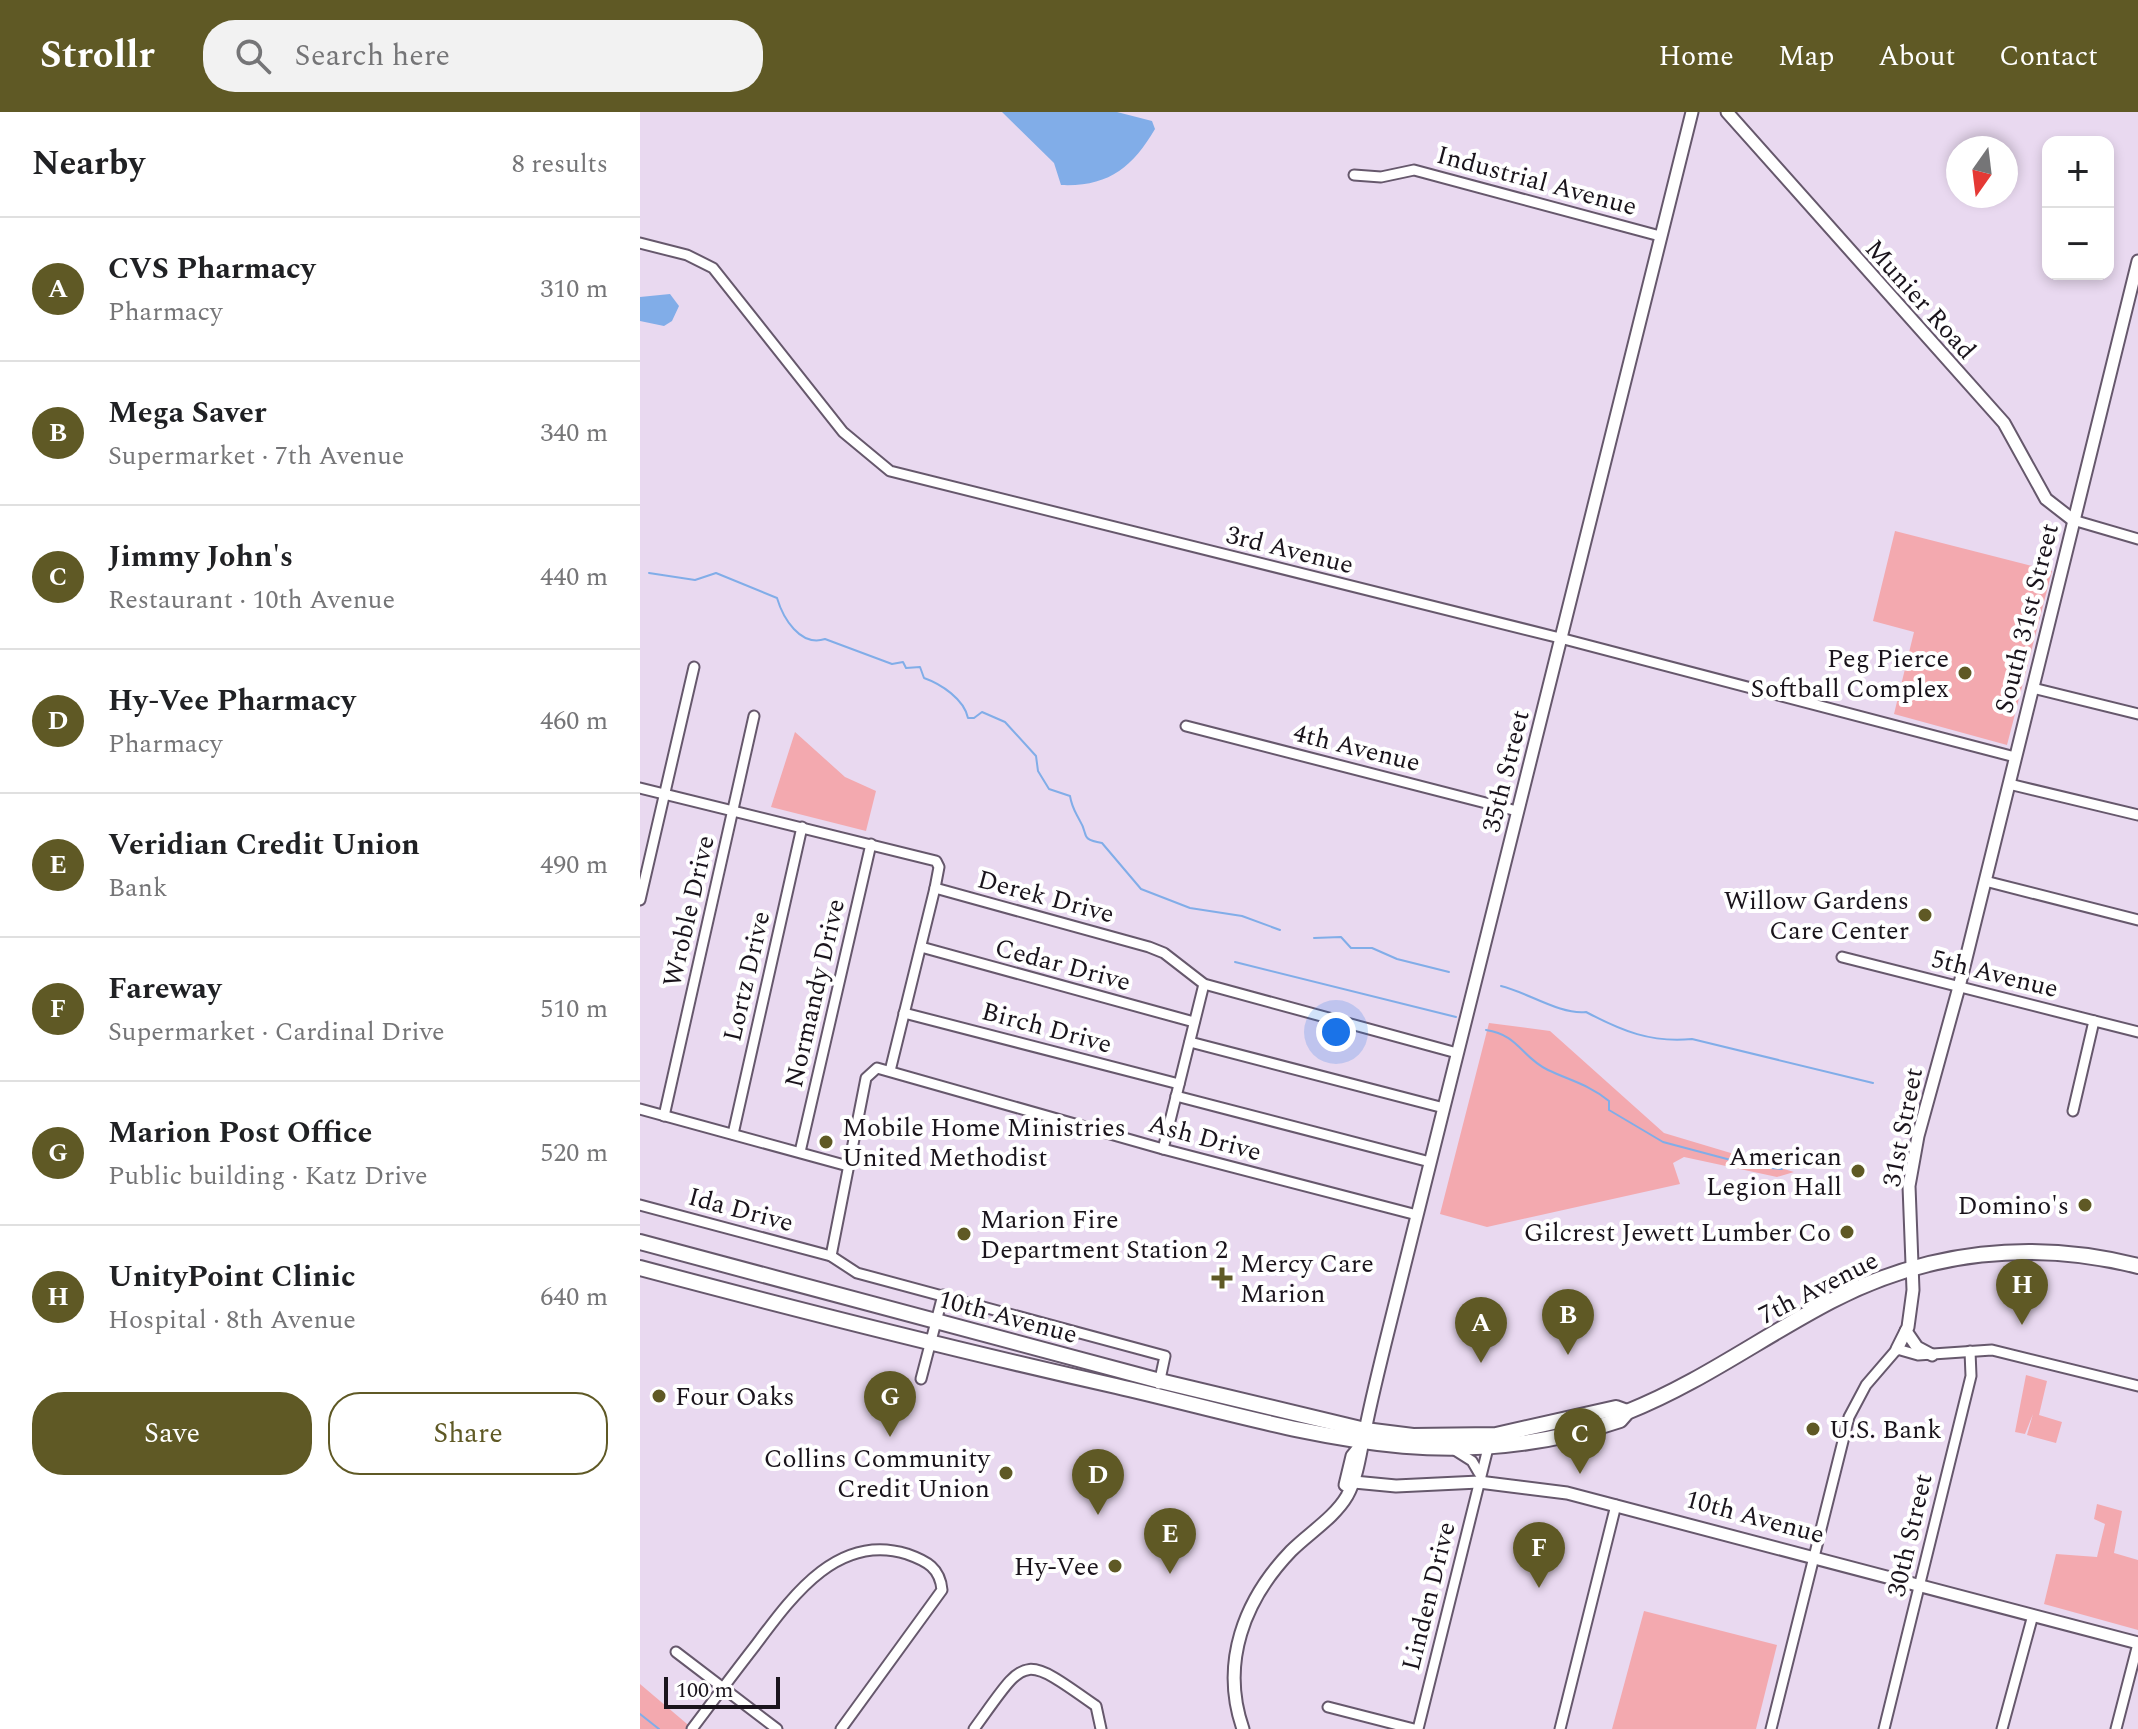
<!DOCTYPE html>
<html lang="en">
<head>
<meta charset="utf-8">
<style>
	body { margin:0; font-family:Spectral,serif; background:#f2f2f2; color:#202124 }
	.controls { position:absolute; right:24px; top:24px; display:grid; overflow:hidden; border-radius:16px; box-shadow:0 4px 12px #0003 }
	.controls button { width:72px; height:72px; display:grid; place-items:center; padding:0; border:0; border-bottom:2px solid #e0e0e0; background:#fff; color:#202124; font:40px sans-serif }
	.compass { position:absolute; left:1306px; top:24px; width:72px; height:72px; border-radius:50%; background:#fff; box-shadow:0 4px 12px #0003; rotate:194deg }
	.scale { position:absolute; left:24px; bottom:20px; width:116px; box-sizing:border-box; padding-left:8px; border:4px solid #1a141c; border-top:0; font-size:22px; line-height:28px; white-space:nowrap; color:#1a141c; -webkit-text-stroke:6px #fff; paint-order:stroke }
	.you { position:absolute; left:696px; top:920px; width:28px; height:28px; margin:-20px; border:6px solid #fff; border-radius:50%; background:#1a73e8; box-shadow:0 0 0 12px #1a73e833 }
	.badge { display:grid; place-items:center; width:52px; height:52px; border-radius:50%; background:#5f5925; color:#fff; font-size:26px; font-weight:700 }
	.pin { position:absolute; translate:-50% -66px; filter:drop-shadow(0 2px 4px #0008) }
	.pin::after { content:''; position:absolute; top:42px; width:28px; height:24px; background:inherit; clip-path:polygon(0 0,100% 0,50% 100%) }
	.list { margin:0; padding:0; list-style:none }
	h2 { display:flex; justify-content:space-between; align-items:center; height:104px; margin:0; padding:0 32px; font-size:34px }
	h2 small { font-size:26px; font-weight:400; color:#757577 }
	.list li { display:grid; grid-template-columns:52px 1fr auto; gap:24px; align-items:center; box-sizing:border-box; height:144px; padding:0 32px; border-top:2px solid #e0e0e0 }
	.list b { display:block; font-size:30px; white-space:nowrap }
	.list p { margin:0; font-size:26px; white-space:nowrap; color:#757577 }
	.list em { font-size:26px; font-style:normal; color:#757577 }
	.actions { display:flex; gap:16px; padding:24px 32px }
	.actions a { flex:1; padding:18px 0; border:2px solid #5f5925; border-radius:32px; text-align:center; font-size:28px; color:#5f5925 }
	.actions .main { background:#5f5925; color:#fff }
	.icon { flex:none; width:44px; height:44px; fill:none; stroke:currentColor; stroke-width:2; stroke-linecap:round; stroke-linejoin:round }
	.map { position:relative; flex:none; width:1498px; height:1617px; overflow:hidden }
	header { display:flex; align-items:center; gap:48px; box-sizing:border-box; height:112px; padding:0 40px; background:#5f5925; color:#fff }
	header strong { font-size:38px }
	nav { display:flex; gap:44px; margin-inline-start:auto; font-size:28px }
	.search { width:560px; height:72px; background:#f2f2f2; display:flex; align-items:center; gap:20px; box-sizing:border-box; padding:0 28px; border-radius:32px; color:#757577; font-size:30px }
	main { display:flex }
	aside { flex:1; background:#fff }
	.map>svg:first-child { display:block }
</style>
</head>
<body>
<header>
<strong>Strollr</strong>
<div class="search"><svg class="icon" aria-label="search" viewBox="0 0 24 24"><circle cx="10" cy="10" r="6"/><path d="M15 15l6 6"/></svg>Search here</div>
<nav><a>Home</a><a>Map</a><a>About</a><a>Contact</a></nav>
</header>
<main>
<aside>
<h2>Nearby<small>8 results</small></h2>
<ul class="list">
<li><span class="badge">A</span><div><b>CVS Pharmacy</b><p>Pharmacy</p></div><em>310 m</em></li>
<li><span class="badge">B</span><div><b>Mega Saver</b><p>Supermarket · 7th Avenue</p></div><em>340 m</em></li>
<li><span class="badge">C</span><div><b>Jimmy John's</b><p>Restaurant · 10th Avenue</p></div><em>440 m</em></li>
<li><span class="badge">D</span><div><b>Hy-Vee Pharmacy</b><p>Pharmacy</p></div><em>460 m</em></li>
<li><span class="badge">E</span><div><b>Veridian Credit Union</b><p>Bank</p></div><em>490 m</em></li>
<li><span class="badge">F</span><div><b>Fareway</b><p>Supermarket · Cardinal Drive</p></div><em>510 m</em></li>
<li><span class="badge">G</span><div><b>Marion Post Office</b><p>Public building · Katz Drive</p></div><em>520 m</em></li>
<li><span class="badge">H</span><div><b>UnityPoint Clinic</b><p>Hospital · 8th Avenue</p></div><em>640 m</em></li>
</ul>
<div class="actions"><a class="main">Save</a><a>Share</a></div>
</aside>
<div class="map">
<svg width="1498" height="1617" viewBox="0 0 1498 1617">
	<rect width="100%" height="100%" fill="#e9d9f0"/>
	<g fill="#f3a9af">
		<path d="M1255 419 1412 459 1367 633 1254 602 1274 520 1233 509Z"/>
		<path d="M155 620 205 665 236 679 226 719 131 695Z"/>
		<path d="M849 911 910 919 1024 1021 1154 1060 1137 1065 1044 1045 1033 1051 1040 1072 847 1115 800 1102Z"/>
		<path d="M1386 1263 1407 1269 1399 1303 1422 1310 1416 1331 1387 1323 1393 1302 1385 1322 1375 1320Z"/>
		<path d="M1457 1392 1482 1399 1474 1441 1498 1448V1518L1404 1492 1416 1442 1457 1445 1465 1412 1454 1407Z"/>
		<path d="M1004 1499 1137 1533 1116 1617H972Z"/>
		<path d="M0 1572 53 1617H0Z"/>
	</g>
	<g fill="#81ade8">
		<path d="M362 0H477L512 9 515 17C492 56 468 75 421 73L414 51Z"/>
		<path d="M30 182 39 194 32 209 24 214 0 209V185Z"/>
	</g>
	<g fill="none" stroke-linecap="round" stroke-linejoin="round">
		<g stroke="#81ade8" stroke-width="2">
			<path d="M9 461 55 468 76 461 137 486C143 506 160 535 185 527L252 552 263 550 266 556 280 555 284 566C301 572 324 587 328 606H334L342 600 365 610 396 644 398 659 409 677 430 684C432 696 435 699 440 709 449 723 439 727 462 731L501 777 550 796 602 804 640 818"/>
			<path d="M674 826 701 825 711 836H732L757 847 809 860"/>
			<path d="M595 850 816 905"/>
			<path d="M861 874C887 880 920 903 946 900 982 919 1011 931 1052 927L1233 971"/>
			<path d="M846 918C879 923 881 945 908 958 929 968 950 973 969 989V998L1023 1030 1117 1055 1142 1057"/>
			<path d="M0 1602 19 1617"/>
		</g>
		<g stroke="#66586c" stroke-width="13">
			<g id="minor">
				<path d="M714 63 741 65 774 58 1020 124"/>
				<path d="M0 131 47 143 73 156 203 320 250 359 920 526 1375 645"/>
				<path d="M1433 408 1498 427"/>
				<path d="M1393 576 1498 602"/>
				<path d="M546 614 877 699"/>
				<path d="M1369 672 1498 703"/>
				<path d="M0 676 296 749 299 755 295 776 250 959"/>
				<path d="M1345 769 1498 808"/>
				<path d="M295 776 509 835 524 841 564 872 817 941"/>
				<path d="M0 788 54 555"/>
				<path d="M281 835 554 910"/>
				<path d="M1202 845 1498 920"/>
				<path d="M264 901 539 972"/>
				<path d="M550 930 804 996"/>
				<path d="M536 984 790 1050"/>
				<path d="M0 997 208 1054"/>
				<path d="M1433 999 1454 909"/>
				<path d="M24 1004 114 604"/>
				<path d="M93 1022 162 715"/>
				<path d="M523 1037 564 872"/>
				<path d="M160 1040 231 732"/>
				<path d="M0 1093 191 1144 217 1161 525 1244 519 1272"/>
				<path d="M191 1144 226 966 237 956 523 1037 777 1103"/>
				<path d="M281 1267 303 1183"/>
				<path d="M813 1337 832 1349 839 1361"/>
				<path d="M36 1540 137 1617"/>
				<path d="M688 1595 774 1617"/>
				<path d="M52 1617C73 1589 94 1561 115 1534 151 1486 197 1420 267 1442 287 1449 300 1456 302 1478L201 1617"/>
				<path d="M334 1617C387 1544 380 1540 456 1594L461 1617"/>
				<path d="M778 1617 848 1336"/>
				<path d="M920 1617 976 1393"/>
				<path d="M1131 1617 1209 1305 1226 1273 1257 1237 1278 1243 1352 1238 1498 1274"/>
				<path d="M1244 1617 1331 1264 1330 1239"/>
				<path d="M1362 1617 1393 1503"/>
				<path d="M1476 1617 1498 1532"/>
			</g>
		</g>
		<g stroke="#66586c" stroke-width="15">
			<g id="tertiary">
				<path d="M1087 0 1364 311 1406 387 1433 408"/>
				<path d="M1266 1219 1277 1235 1292 1243"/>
				<path d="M1257 1237 1268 1215 1273 1178 1269 1074 1278 1024 1319 875 1498 149"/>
				<path d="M714 1370 756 1374 839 1370 927 1381 1498 1531"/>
				<path d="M705 1373 712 1344 720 1334"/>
				<path d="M603 1617C580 1551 604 1488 651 1439 669 1421 694 1406 707 1384 718 1364 720 1341 725 1319 732 1284 741 1248 750 1212L1052 0"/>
			</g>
		</g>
		<g stroke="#66586c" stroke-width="18">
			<g id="primary">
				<path d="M0 1130 520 1269 725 1318 773 1324 856 1323 976 1296 987 1300"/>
				<path d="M0 1156C158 1198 316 1238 476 1274 654 1315 798 1370 980 1308L987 1300C1060 1271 1122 1225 1191 1189 1287 1139 1393 1127 1498 1154"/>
			</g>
		</g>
		<use href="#minor" stroke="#fff" stroke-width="9"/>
		<use href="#tertiary" stroke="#fff" stroke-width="11"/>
		<use href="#primary" stroke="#fff" stroke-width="14"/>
	</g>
	<g fill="#5f5925" stroke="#fff" stroke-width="3">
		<circle cx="1325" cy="561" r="8"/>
		<circle cx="1285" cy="803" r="8"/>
		<circle cx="186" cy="1030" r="8"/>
		<circle cx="1218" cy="1059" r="8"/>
		<circle cx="1445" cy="1093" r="8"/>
		<circle cx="1207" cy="1120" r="8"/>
		<circle cx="324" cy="1122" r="8"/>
		<path d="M578 1154h8v8h8v8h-8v8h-8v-8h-8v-8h8z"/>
		<circle cx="19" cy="1284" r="8"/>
		<circle cx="1173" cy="1317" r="8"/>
		<circle cx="366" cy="1361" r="8"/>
		<circle cx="475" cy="1454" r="8"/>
	</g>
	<g text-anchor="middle" stroke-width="8" stroke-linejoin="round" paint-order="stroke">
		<g font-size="26" fill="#1a141c" stroke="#fff">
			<text transform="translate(897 68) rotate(15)" y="9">Industrial Avenue</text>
			<text transform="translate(1281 187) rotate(48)" y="9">Munier Road</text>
			<text transform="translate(650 437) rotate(14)" y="9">3rd Avenue</text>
			<text transform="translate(1386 506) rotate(-76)" y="9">South 31st Street</text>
			<text transform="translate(717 635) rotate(14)" y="9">4th Avenue</text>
			<text transform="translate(865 659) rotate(-76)" y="9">35th Street</text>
			<text transform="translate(406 784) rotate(15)" y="9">Derek Drive</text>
			<text transform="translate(48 799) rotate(-77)" y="9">Wroble Drive</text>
			<text transform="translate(423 852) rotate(15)" y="9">Cedar Drive</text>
			<text transform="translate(1355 861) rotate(14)" y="9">5th Avenue</text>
			<text transform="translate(106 864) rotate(-77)" y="9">Lortz Drive</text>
			<text transform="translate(174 881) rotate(-77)" y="9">Normandy Drive</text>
			<text transform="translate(407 915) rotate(15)" y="9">Birch Drive</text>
			<text transform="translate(1262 1015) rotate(-79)" y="9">31st Street</text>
			<text transform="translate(565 1025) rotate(15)" y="9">Ash Drive</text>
			<text transform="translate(101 1097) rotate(15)" y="9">Ida Drive</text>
			<text transform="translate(1178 1175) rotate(-27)" y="9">7th Avenue</text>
			<text transform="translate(368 1204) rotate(15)" y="9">10th Avenue</text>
			<text transform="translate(1115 1404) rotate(15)" y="9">10th Avenue</text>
			<text transform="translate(1269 1423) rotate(-77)" y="9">30th Street</text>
			<text transform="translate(788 1484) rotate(-76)" y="9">Linden Drive</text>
		</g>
		<g font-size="26" fill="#1a141c" stroke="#fff" text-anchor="end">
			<text x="1309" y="555">Peg Pierce<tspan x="1309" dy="30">Softball Complex</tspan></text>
			<text x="1269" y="797">Willow Gardens<tspan x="1269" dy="30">Care Center</tspan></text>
			<text x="202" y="1024" text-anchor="start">Mobile Home Ministries<tspan x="202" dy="30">United Methodist</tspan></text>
			<text x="1202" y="1053">American<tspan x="1202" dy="30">Legion Hall</tspan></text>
			<text x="1429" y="1102">Domino's</text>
			<text x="340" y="1116" text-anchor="start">Marion Fire<tspan x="340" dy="30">Department Station 2</tspan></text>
			<text x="1191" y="1129">Gilcrest Jewett Lumber Co</text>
			<text x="600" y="1160" text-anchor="start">Mercy Care<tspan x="600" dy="30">Marion</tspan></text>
			<text x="35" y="1293" text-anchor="start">Four Oaks</text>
			<text x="1189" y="1326" text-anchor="start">U.S. Bank</text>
			<text x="350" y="1355">Collins Community<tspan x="350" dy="30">Credit Union</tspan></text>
			<text x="459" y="1463">Hy-Vee</text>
		</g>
	</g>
</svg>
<div class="controls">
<button>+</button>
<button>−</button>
</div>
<svg class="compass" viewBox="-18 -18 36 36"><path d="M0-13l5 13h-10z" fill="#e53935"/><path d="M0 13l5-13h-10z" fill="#757577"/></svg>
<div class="scale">100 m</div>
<div class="you"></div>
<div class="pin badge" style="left:841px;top:1251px">A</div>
<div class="pin badge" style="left:928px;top:1243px">B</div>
<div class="pin badge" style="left:940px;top:1362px">C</div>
<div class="pin badge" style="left:458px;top:1403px">D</div>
<div class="pin badge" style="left:530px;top:1462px">E</div>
<div class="pin badge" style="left:899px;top:1476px">F</div>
<div class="pin badge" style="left:250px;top:1325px">G</div>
<div class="pin badge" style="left:1382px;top:1213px">H</div>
</div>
</main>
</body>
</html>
